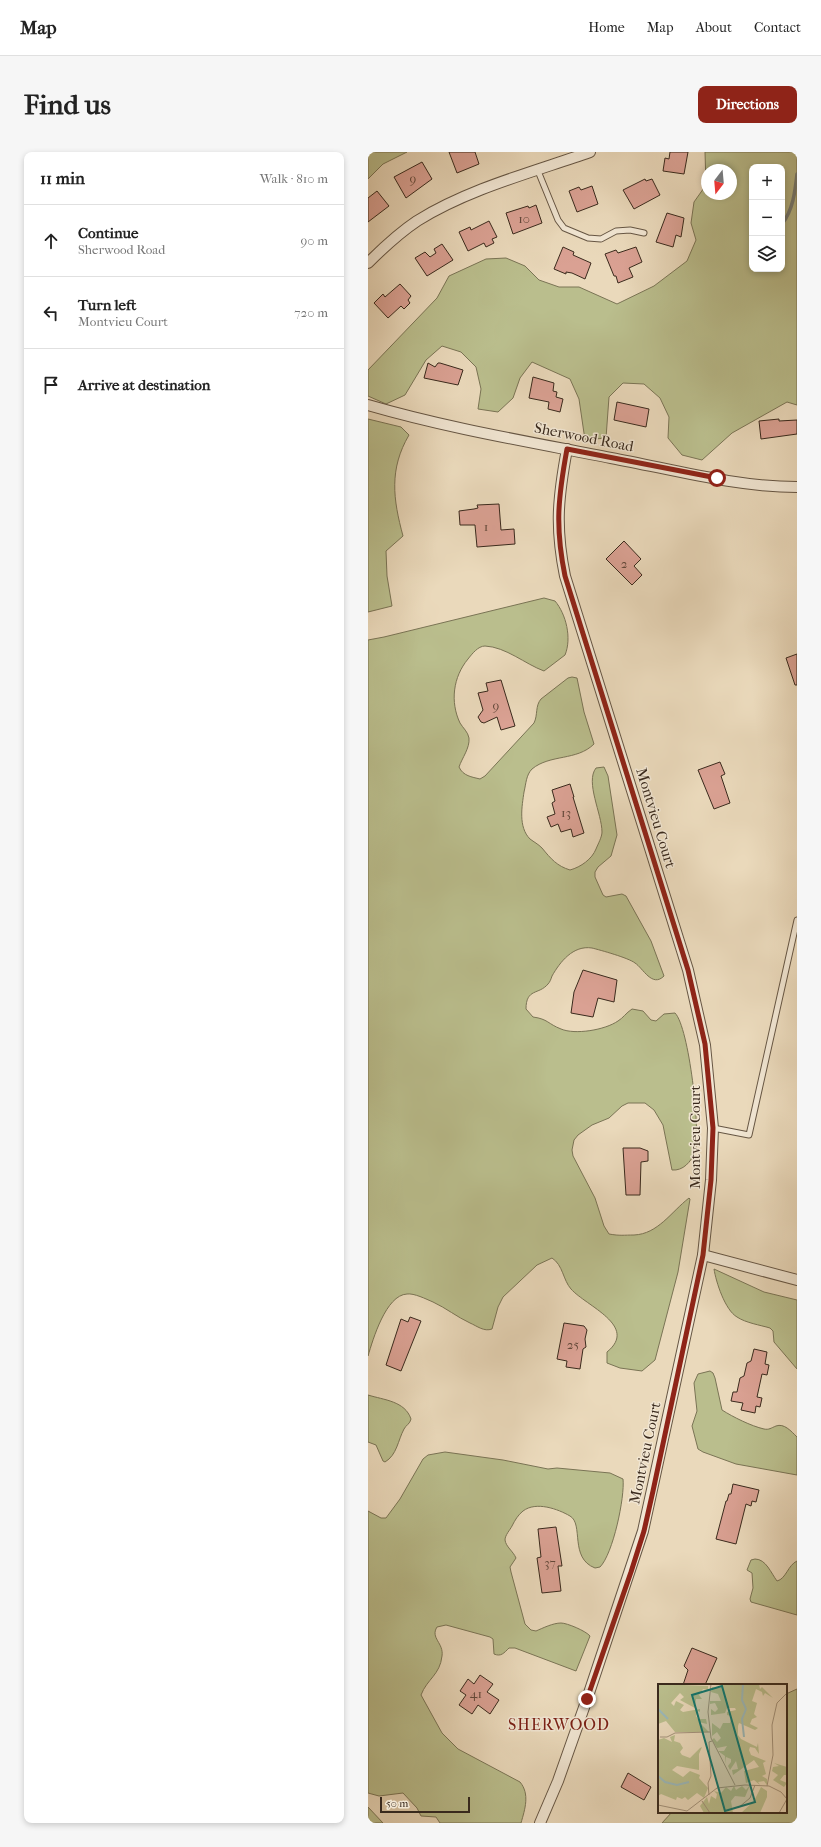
<!DOCTYPE html>
<html lang="en">
<head>
<meta charset="utf-8">
<style>
	body { margin:0; font-family:"IM FELL French Canon",serif; background:#f6f6f6; color:#222 }
	.controls { position:absolute; right:12px; top:12px; display:grid; overflow:hidden; border-radius:8px; box-shadow:0 2px 6px #0003 }
	.controls button { width:36px; height:36px; display:grid; place-items:center; padding:0; border:0; border-bottom:1px solid #e0e0e0; background:#fff; color:#222; font:20px sans-serif }
	.compass { position:absolute; left:333px; top:12px; width:36px; height:36px; border-radius:50%; background:#fff; box-shadow:0 2px 6px #0003; rotate:196deg }
	.scale { position:absolute; left:12px; bottom:10px; width:90px; box-sizing:border-box; padding-left:4px; border:2px solid #3a2a1d; border-top:0; font-size:11px; line-height:14px; white-space:nowrap; color:#3a2a1d; -webkit-text-stroke:3px #f1e6d3; paint-order:stroke }
	.stop { position:absolute; width:12px; height:12px; margin:-9px; border:3px solid #8f2418; border-radius:50%; background:#fff }
	.stop.end { background:#8f2418; border-color:#fff; box-shadow:0 1px 4px #0008 }
	.list { margin:0; padding:0; list-style:none }
	h2 { display:flex; justify-content:space-between; align-items:center; height:52px; margin:0; padding:0 16px; font-size:17px }
	h2 small { font-size:13px; font-weight:400; color:#767676 }
	.list li { display:grid; grid-template-columns:26px 1fr auto; gap:12px; align-items:center; box-sizing:border-box; height:72px; padding:0 16px; border-top:1px solid #e0e0e0 }
	.list b { display:block; font-size:15px; white-space:nowrap }
	.list p { margin:0; font-size:13px; white-space:nowrap; color:#767676 }
	.list em { font-size:13px; font-style:normal; color:#767676 }
	.icon { flex:none; width:22px; height:22px; fill:none; stroke:currentColor; stroke-width:2; stroke-linecap:round; stroke-linejoin:round }
	.map { position:relative; flex:none; width:429px; height:1671px; overflow:hidden; border-radius:8px }
	header { display:flex; align-items:center; gap:24px; box-sizing:border-box; height:56px; padding:0 20px; background:#fff; border-bottom:1px solid #e0e0e0 }
	header strong { font-size:19px }
	nav { display:flex; gap:22px; margin-inline-start:auto; font-size:14px }
	.intro { display:flex; align-items:center; justify-content:space-between; box-sizing:border-box; height:96px; padding:0 24px }
	h1 { margin:0; font-size:28px }
	.button { padding:10px 18px; border-radius:8px; background:#8f2418; color:#fff; font-size:14px; font-weight:700 }
	main { display:flex; gap:24px; padding:0 24px }
	aside { flex:1; background:#fff; border-radius:8px; box-shadow:0 2px 6px #0003 }
	.map>svg:first-child { display:block }
</style>
</head>
<body>
<header>
<strong>Map</strong>
<nav><a>Home</a><a>Map</a><a>About</a><a>Contact</a></nav>
</header>
<div class="intro"><h1>Find us</h1><a class="button">Directions</a></div>
<main>
<aside>
<h2>11 min<small>Walk · 810 m</small></h2>
<ul class="list">
<li><svg class="icon" aria-label="ahead" viewBox="0 0 24 24"><path d="M12 20V5M6 11l6-6 6 6"/></svg><div><b>Continue</b><p>Sherwood Road</p></div><em>90 m</em></li>
<li><svg class="icon" aria-label="left" viewBox="0 0 24 24"><path d="M17 20v-9H6M10 6l-5 5 5 5"/></svg><div><b>Turn left</b><p>Montvieu Court</p></div><em>720 m</em></li>
<li><svg class="icon" aria-label="arrive" viewBox="0 0 24 24"><path d="M6 21V4h12l-3 4 3 4H6"/></svg><div><b>Arrive at destination</b></div></li>
</ul>
</aside>
<div class="map">
<svg width="429" height="1671" viewBox="0 0 429 1671">
	<rect width="100%" height="100%" fill="#ead9bb"/>
	<filter id="stains"><feTurbulence type="fractalNoise" baseFrequency=".005" numOctaves="4"/><feColorMatrix values="0 0 0 0 .2 0 0 0 0 .09 0 0 0 0 .02 0 0 0 .5 -.17"/></filter>
	<radialGradient id="worn" r=".72"><stop offset=".6" stop-color="#630" stop-opacity="0"/><stop offset="1" stop-color="#630" stop-opacity=".3"/></radialGradient>
	<g fill="#babe8d" stroke="#7a7455" fill-rule="evenodd">
		<path d="M0 0H39L15 12 0 27Z"/>
		<path d="M337 0H429V253L419 250 364 281 334 308 314 303 300 286 301 265 292 246 276 232 255 231 241 245 238 286 217 288 211 247 202 227 164 210 152 226 145 246 130 260 110 257 113 237 108 215 93 200 74 194 58 208 37 243 18 252 0 244V218L69 146 81 124 118 107 138 106 157 114 171 128 191 135H211L249 152 286 134 319 109 328 88 323 71 326 50 338 33ZM384 15H414V117H384ZM339 18H363V42H339Z"/>
		<path d="M0 267 33 275 41 283C21 317 25 347 35 384L18 399 19 424 24 454 0 460Z"/>
		<path d="M176 446 187 449C198 462 204 486 197 503L176 519C157 512 138 495 117 494 110 494 104 502 100 507 85 525 82 550 92 571 95 576 100 580 101 586 102 596 94 606 91 615 95 624 104 625 112 627L117 624 166 571C170 563 167 554 173 547L200 526 204 525 209 526 216 560 226 592C209 609 182 602 164 617 158 623 158 632 156 640 154 654 150 675 162 687 166 690 170 692 174 696 183 707 189 714 202 718 213 715 224 707 228 697 230 692 234 685 234 680 234 662 217 630 228 616L236 615 240 624 249 683 243 704 230 715 227 720V725L235 743 238 745 254 742 258 744 283 789 296 824C284 836 275 816 267 811 261 806 232 798 224 796 205 793 192 810 184 824 183 827 182 830 180 832 171 843 158 836 158 857L165 865C180 867 180 872 193 877 207 883 237 878 250 869 255 866 258 861 264 857L275 859 283 868 288 869 296 862 307 861C321 875 333 981 327 1000 323 1010 315 1019 304 1018L295 973 286 958 277 951H260L254 954 241 966 224 973 210 983 206 988 204 998 205 1004 227 1046 236 1074 241 1082C252 1084 256 1083 266 1083 290 1082 303 1060 321 1046L322 1047 310 1120 287 1208 274 1219 252 1216 239 1211V1200C271 1174 218 1154 203 1137 195 1128 195 1113 184 1106L169 1113 135 1145 130 1155 124 1177C116 1180 109 1174 102 1171 89 1165 78 1156 65 1150 58 1147 46 1141 39 1142 18 1143 5 1187 0 1204V488L16 485Z"/>
		<path d="M346 1117 396 1140 429 1148V1217L406 1190 405 1179 402 1176C392 1173 378 1171 369 1165 357 1158 348 1130 346 1117Z"/>
		<path d="M342 1219 345 1221 347 1226 354 1258C365 1265 383 1274 396 1277 401 1278 403 1276 408 1274 416 1271 423 1279 429 1285V1323L368 1312 335 1300 330 1297 324 1274 329 1259 326 1231 330 1222Z"/>
		<path d="M0 1243C16 1248 37 1249 43 1267 42 1272 38 1273 36 1277 30 1288 29 1303 17 1310L15 1309 8 1293 0 1290Z"/>
		<path d="M77 1300 135 1308 180 1317 189 1316 242 1321 255 1327C257 1345 245 1402 232 1415L227 1416C201 1406 216 1372 202 1364 190 1357 168 1349 155 1359 150 1363 147 1368 144 1374 142 1378 137 1383 137 1388 138 1395 145 1399 148 1406L142 1415 143 1420 157 1472 163 1478 168 1479C175 1476 185 1471 193 1471 199 1471 218 1479 222 1484L208 1519 147 1496H141C136 1501 133 1505 126 1502L125 1487 122 1485 78 1473 69 1475C62 1486 76 1491 74 1504 72 1523 59 1527 53 1543L74 1581 90 1597 152 1630C162 1642 157 1657 153 1671H72L68 1665 53 1664 49 1656 35 1641 11 1644 0 1641V1359L13 1366H18L32 1347 55 1307 60 1303Z"/>
		<path d="M387 1407C398 1407 403 1421 409 1429 418 1427 420 1413 429 1409V1463L383 1450 382 1447 385 1436 384 1421 379 1418 383 1408Z"/>
		<path d="M429 1537V1671H294L304 1660H418V1542Z"/>
		<path d="M0 1655 15 1671H0Z"/>
	</g>
	<g fill="none" stroke-linecap="round" stroke-linejoin="round">
		<path stroke="#747f7b" stroke-width="3.5" d="M414 72C425 58 427 40 429 22"/>
	</g>
	<g fill="#daa193" stroke="#3a2a1d">
		<path d="M81 0H107L111 12 89 21Z"/>
		<path d="M302 0H320L316 22 295 19 297 6 301 7Z"/>
		<path d="M54 10 64 27 38 46 26 25Z"/>
		<path d="M277 27 278 29 284 27 292 43 266 57 255 38Z"/>
		<path d="M224 34 230 52 209 60 201 39 211 35 213 38Z"/>
		<path d="M9 39 21 54 0 70V46Z"/>
		<path d="M168 53 174 71 145 82 138 61 160 54 161 56Z"/>
		<path d="M299 61 316 66 313 85 308 83 305 95 288 90Z"/>
		<path d="M121 69 129 85 124 87 126 91 118 95 116 91 100 99 91 80 102 75 103 78Z"/>
		<path d="M74 92 85 108 59 124 47 106 57 100 62 105 68 101 66 97Z"/>
		<path d="M195 95 206 100 205 103 223 111 217 127 204 121 198 120V122L186 117Z"/>
		<path d="M268 95 274 110 261 116 265 125 250 131 248 124H246L237 102 248 98 250 101Z"/>
		<path d="M32 132 43 144 40 148 42 151 36 157 33 154 20 166 6 151 15 142 17 145Z"/>
		<path d="M60 211 67 215 70 211H72L95 218 90 233 56 226Z"/>
		<path d="M165 225 186 231 185 239 189 240 188 245 195 247 192 260 180 257 181 250 161 246Z"/>
		<path d="M249 250 281 257 278 275 246 268Z"/>
		<path d="M411 267V269L429 268V282L393 287 391 269Z"/>
		<path d="M131 352 133 378 146 377 147 392 109 395 107 373H92L91 359 106 357 110 356 109 353Z"/>
		<path d="M256 389 273 407 266 414 274 423 264 433 238 407Z"/>
		<path d="M429 502V533H427L418 506Z"/>
		<path d="M133 528 147 574 133 578 129 565 116 571 113 570 110 565 115 558 110 541 120 539 118 531Z"/>
		<path d="M352 610 357 622 353 624 362 651 346 657 330 618Z"/>
		<path d="M202 632 206 645H205L216 681 205 685 203 677 193 680 190 672 183 675 179 665 187 662 184 651 187 649 184 638Z"/>
		<path d="M215 818 249 828 246 850 230 846 225 865 203 861 206 840Z"/>
		<path d="M255 996H272L280 999V1009L273 1010 272 1043H258Z"/>
		<path d="M42 1165 53 1169 33 1219 18 1213 33 1167 40 1170Z"/>
		<path d="M196 1171 216 1174 219 1178 217 1187 218 1195 215 1197 212 1217 198 1215 199 1209 189 1207Z"/>
		<path d="M386 1197 399 1200 397 1212 401 1213 399 1223 394 1222 389 1245 394 1246 392 1255 388 1254 387 1261 373 1258 375 1251 363 1249 365 1240H369L372 1226 376 1224 379 1211 383 1209Z"/>
		<path d="M365 1332 391 1338 388 1350 384 1349 383 1354 378 1352 368 1392 348 1387 358 1349H359L361 1342H363Z"/>
		<path d="M188 1375 194 1414H190L193 1439 174 1441 169 1406 173 1405 170 1377Z"/>
		<path d="M324 1496 349 1506 337 1533H315L320 1518 316 1514Z"/>
		<path d="M112 1523 125 1532 119 1540 131 1548 122 1562 110 1553 104 1562 91 1553 98 1543 92 1539 100 1527 106 1532Z"/>
		<path d="M260 1621 283 1635 276 1648 253 1635Z"/>
	</g>
	<g fill="none" stroke-linecap="round" stroke-linejoin="round">
		<g stroke="#665644" stroke-width="7">
			<g id="lane">
				<path d="M170 19 190 68 196 76 220 86 233 87 248 79 262 78 276 81"/>
				<path d="M345 976 381 983 429 768"/>
			</g>
		</g>
		<g stroke="#665644" stroke-width="12">
			<g id="street">
				<path d="M0 111C15 96 31 81 49 69 100 37 165 20 222 0"/>
				<path d="M0 253C79 276 162 290 243 306 303 317 368 335 429 335"/>
				<path d="M335 1103 429 1128"/>
				<path d="M172 1671 190 1629 219 1547 275 1379 335 1103 343 1028 345 976 337 893 320 818 197 424C187 375 190 346 199 297"/>
			</g>
		</g>
		<use href="#lane" stroke="#f1e6d3" stroke-width="5"/>
		<use href="#street" stroke="#f1e6d3" stroke-width="10"/>
	</g>
	<g fill="none" stroke-linecap="round" stroke-linejoin="round">
		<path stroke="#8f2418" stroke-width="5" d="M219 1547 263 1420 276 1379 285 1339 335 1103 343 1028 345 976 337 892 320 818 197 424C187 375 190 346 199 297L349 326"/>
	</g>
	<g text-anchor="middle" stroke-width="3" stroke-linejoin="round" paint-order="stroke">
		<g font-size="13" fill="#62483a">
			<text x="45" y="31">9</text>
			<text x="156" y="71">10</text>
			<text x="118" y="379">1</text>
			<text x="256" y="416">2</text>
			<text x="128" y="558">9</text>
			<text x="198" y="665">13</text>
			<text x="205" y="1197">25</text>
			<text x="182" y="1415">37</text>
			<text x="108" y="1546">41</text>
		</g>
		<g font-size="15" fill="#3a2a1d" stroke="#f1e6d3">
			<text transform="translate(216 285) rotate(11)" y="5">Sherwood Road</text>
			<text transform="translate(288 666) rotate(73)" y="5">Montvieu Court</text>
			<text transform="translate(327 985) rotate(-90)" y="5">Montvieu Court</text>
			<text transform="translate(277 1301) rotate(-78)" y="5">Montvieu Court</text>
		</g>
		<g font-size="16" letter-spacing="1" fill="#7a1f14" stroke="#f1e6d3">
			<text x="191" y="1578">SHERWOOD</text>
		</g>
	</g>
	<g transform="translate(290 1532)">
		<rect width="129" height="129" fill="#ead9bb"/>
		<path d="M0 0 50 2V6L45 5 41 11 44 15H38L37 24 22 16 26 13 22 9 13 19 16 22 18 17 26 21 22 26 25 28 42 25V28L40 27 38 32 40 35H48L49 40 41 38 51 48H17L8 37 0 40ZM62 0H101L102 5 104 3 115 14 107 9 105 12 104 8 98 5 94 17 99 19 96 30 99 33 94 35 92 40 100 44 97 46 81 39 80 42V51L83 55 99 63 100 59 101 70 97 64 92 63 91 66 93 71 108 77 105 79 108 90 104 92 109 95V101L106 97 100 98 102 101 96 96 88 99 86 87 101 83 96 76 75 91 74 86 80 85 78 77 72 86 70 82 73 78V75L68 73V80L67 72 60 67H66L69 62 59 64 54 56 56 54 59 58 63 54 59 48 54 52V39L62 45 65 39H72L73 32 69 31V28L78 26 77 24H69L67 29 53 31V25L57 28 60 25 57 19 52 20V17H63L60 10 53 8 54 3 64 4ZM17 51 16 57 22 59 25 64 22 68 24 71 32 74 42 64 44 63 41 70V86L19 82 14 86 25 93 32 87 42 91 41 94 50 104 46 114 39 109 30 116 27 113 24 115 19 113 18 116 3 110 0 112V56L6 54 14 58 12 53ZM116 79 129 83V91H126L122 96 129 99 126 103 115 96 120 91 114 87 115 83 121 82ZM92 101 87 113 77 112 73 117 75 129H46L42 122 49 113 51 120 53 112 58 115 59 110 56 107 63 109 68 103 73 107 76 102 78 106 84 102 88 106ZM103 103 109 107V113L102 129H83L96 117Z" fill="#babe8d"/>
		<path fill="none" stroke="#9bb8b9" stroke-width="2" d="M85 0 84 16 88 25 84 35 86 53M0 25 10 35M0 92 7 98 19 101 31 98"/>
		<path fill="none" stroke="#a4937c" stroke-width="1" d="M53 0 50 28 53 54 77 101M2 53H9L17 49 52 48M109 102 115 71 114 41 119 19 129 9M51 111 50 99 53 92 51 58 54 57M44 117 52 129M0 121 29 127 59 104 87 101 111 102 123 108 129 115M80 124 92 114 97 101M121 129 129 115"/>
		<path fill="#0f766e" fill-opacity="0.15" stroke="#0f766e" stroke-width="2" d="M64 2 97 118 67 127 34 11Z"/>
		<rect width="129" height="129" fill="none" stroke="#3a2a1d" stroke-width="2"/>
	</g>
	<rect width="100%" height="100%" filter="url(#stains)"/>
	<rect width="100%" height="100%" fill="url(#worn)"/>
</svg>
<div class="controls">
<button>+</button>
<button>−</button>
<button><svg class="icon" aria-label="layers" viewBox="0 0 24 24"><path d="M12 4l9 5-9 5-9-5zM3 14l9 5 9-5"/></svg></button>
</div>
<svg class="compass" viewBox="-18 -18 36 36"><path d="M0-13l5 13h-10z" fill="#e53935"/><path d="M0 13l5-13h-10z" fill="#767676"/></svg>
<div class="scale">50 m</div>
<div class="stop" style="left:349px;top:326px"></div>
<div class="stop end" style="left:219px;top:1547px"></div>
</div>
</main>
</body>
</html>
